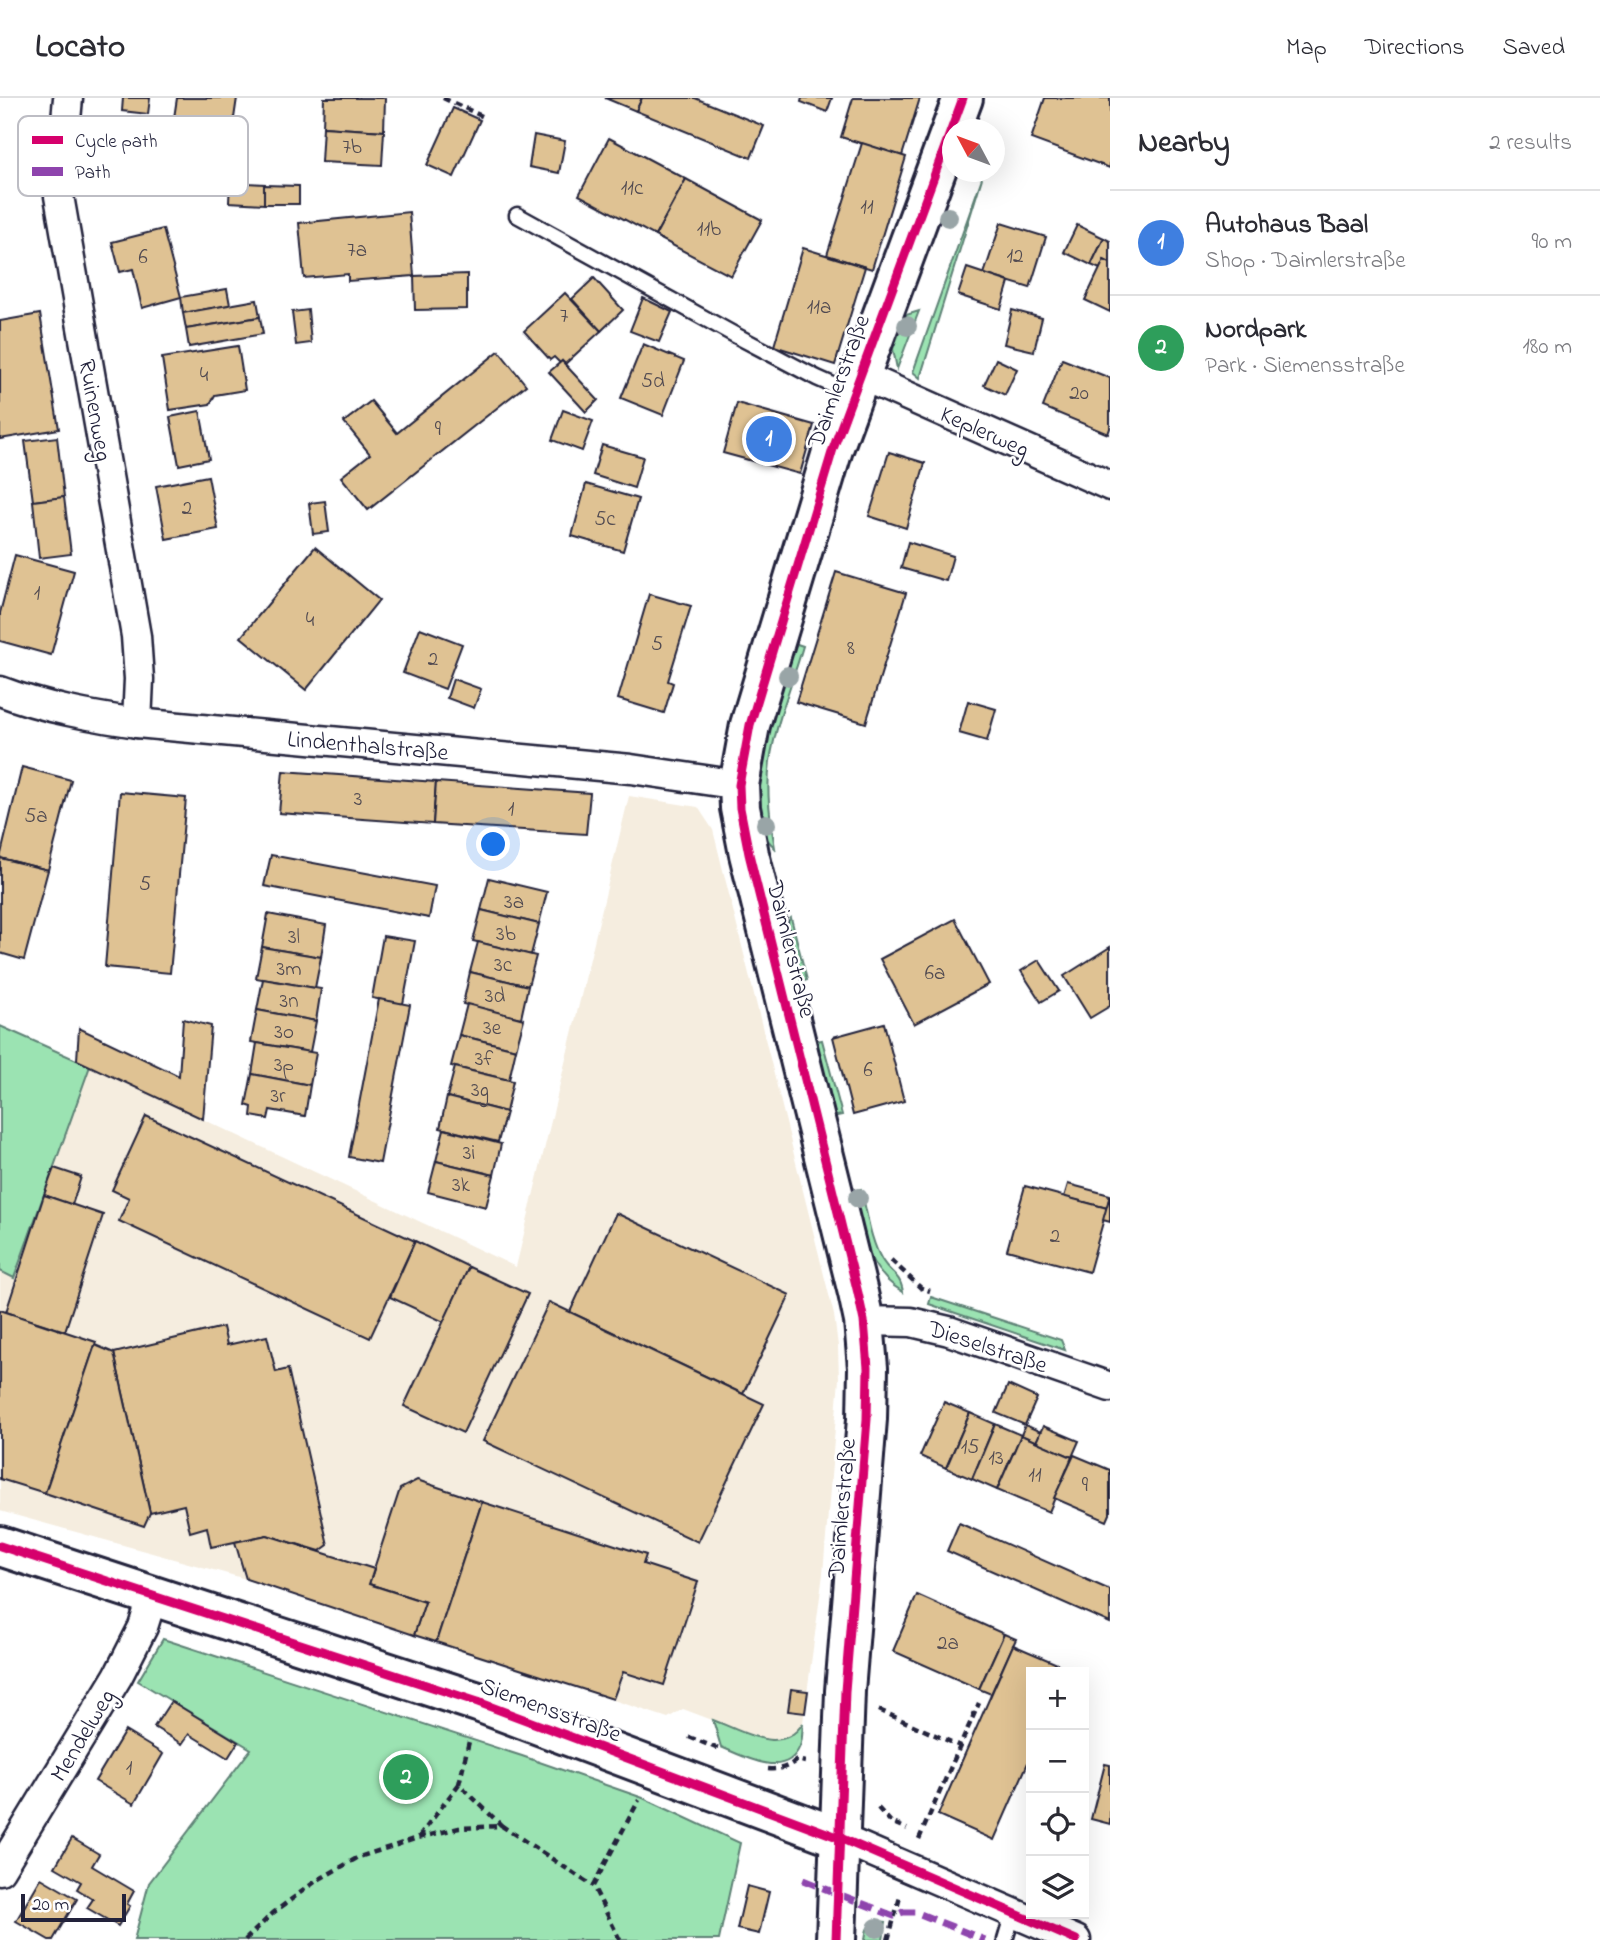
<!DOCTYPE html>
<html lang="en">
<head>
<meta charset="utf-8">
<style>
	body { margin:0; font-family:"Indie Flower",sans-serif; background:#f2f2f3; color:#2b2b33 }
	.controls { position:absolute; right:21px; bottom:21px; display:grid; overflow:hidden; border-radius:0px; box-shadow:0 7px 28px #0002 }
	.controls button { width:63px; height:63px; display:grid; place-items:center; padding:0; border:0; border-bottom:2px solid #e1e1e2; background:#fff; color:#2b2b33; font:35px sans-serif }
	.compass { position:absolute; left:942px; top:21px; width:63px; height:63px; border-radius:50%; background:#fff; box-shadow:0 7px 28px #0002; rotate:311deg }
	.scale { position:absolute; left:21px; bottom:18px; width:105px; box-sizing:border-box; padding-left:7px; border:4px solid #22223b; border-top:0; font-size:19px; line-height:24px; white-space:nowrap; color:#22223b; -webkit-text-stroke:5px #fff; paint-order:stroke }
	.you { position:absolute; left:494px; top:747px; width:24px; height:24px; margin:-18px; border:5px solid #fff; border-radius:50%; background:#1a73e8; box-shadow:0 0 0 10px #1a73e833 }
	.badge { display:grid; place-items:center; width:46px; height:46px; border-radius:50%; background:#1f6fb2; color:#fff; font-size:23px; font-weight:700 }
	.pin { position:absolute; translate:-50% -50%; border:4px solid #fff; box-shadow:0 2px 7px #0006 }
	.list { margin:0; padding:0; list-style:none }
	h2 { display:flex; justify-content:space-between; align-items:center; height:91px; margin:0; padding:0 28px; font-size:30px }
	h2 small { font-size:23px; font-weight:400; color:#7c7c81 }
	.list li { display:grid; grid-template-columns:46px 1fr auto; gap:21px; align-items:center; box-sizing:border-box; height:105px; padding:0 28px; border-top:2px solid #e1e1e2 }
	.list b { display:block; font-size:26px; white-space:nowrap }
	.list p { margin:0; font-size:23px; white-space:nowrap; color:#7c7c81 }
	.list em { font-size:23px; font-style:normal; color:#7c7c81 }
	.icon { flex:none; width:38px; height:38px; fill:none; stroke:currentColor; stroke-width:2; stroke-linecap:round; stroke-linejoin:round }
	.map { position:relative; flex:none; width:1110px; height:1842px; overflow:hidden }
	header { display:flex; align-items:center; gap:42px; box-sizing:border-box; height:98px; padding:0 35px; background:#fff; border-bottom:2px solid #e1e1e2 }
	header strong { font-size:33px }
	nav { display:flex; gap:38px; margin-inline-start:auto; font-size:24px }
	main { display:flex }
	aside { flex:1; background:#fff }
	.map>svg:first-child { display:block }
</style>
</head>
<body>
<header>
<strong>Locato</strong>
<nav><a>Map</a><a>Directions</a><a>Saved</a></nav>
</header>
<main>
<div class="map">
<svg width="1110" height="1842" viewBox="0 0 1110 1842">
	<rect width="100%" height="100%" fill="#fff"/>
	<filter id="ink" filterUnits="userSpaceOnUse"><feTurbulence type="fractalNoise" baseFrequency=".0143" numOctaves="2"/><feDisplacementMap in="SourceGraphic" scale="14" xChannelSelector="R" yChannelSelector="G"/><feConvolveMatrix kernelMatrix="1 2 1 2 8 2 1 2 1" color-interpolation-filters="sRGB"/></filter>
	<g filter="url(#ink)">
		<path fill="#f5eddf" d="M629 698 698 709 713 732 834 1217 838 1248 839 1281 823 1476 803 1625 792 1639 784 1642 768 1643 683 1611 668 1620 246 1481 0 1413V1173L14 1179 90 968 516 1169Z"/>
		<g fill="#9be3b2" stroke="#5e8276" stroke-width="2">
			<path d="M982 80 920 280 913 274Z"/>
			<path d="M919 213 897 271 893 251 906 217Z"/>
			<path d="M794 545 803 548C792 586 776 624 770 663 766 693 770 721 775 750L763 737 758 693 761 661 767 633Z"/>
			<path d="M791 820 807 882 797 885 783 829Z"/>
			<path d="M0 928 90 968 14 1180 0 1173Z"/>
			<path d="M822 942 842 1017 832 1019 812 944Z"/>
			<path d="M861 1091C867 1113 870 1142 882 1162 891 1177 900 1175 903 1194 865 1172 861 1133 851 1093Z"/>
			<path d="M931 1199 1061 1242 1065 1252 929 1206Z"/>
			<path d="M163 1541 522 1658 643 1700 740 1745 719 1842H134L149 1785 251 1651 138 1583Z"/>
			<path d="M713 1622C743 1633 781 1659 803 1625 802 1632 803 1641 800 1648 786 1683 744 1658 721 1649Z"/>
			<path d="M877 1823 886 1824 883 1842H865C866 1833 867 1826 877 1823Z"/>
		</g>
		<g fill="#dfc293" stroke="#22223b" stroke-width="2">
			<path d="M123 0H150L148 16 122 13Z"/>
			<path d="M177 0H237L233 27 216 24 209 72 167 66Z"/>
			<path d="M324 0H385L384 33 323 29Z"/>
			<path d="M605 0H642L636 13Z"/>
			<path d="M642 0H695L764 28 751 60 636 13Z"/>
			<path d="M802 0H832L827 14 801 4Z"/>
			<path d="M853 0H920L902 58 841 39Z"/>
			<path d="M1045 0H1110V70L1031 41Z"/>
			<path d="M453 10 480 22 454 79 427 67Z"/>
			<path d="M323 29 384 33 382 67 321 64Z"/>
			<path d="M534 37 565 43 559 75 529 69Z"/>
			<path d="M609 40 686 81 655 138 579 97Z"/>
			<path d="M862 45 906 59 872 171 827 157Z"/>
			<path d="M686 81 762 122 731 178 655 138Z"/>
			<path d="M230 84 265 86 264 106 229 104Z"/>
			<path d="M264 87 299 88V106H264Z"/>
			<path d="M409 114 414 178 348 183V176L304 180 299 125Z"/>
			<path d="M1001 125 1046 139 1030 190 984 176Z"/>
			<path d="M1077 127 1104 140 1091 167 1064 154Z"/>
			<path d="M163 131 181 199 142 210 133 171 120 174 112 144Z"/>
			<path d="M1104 140 1110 143V165L1104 162 1100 171 1091 167Z"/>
			<path d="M803 150 865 169 835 267 774 248Z"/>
			<path d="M1104 162 1110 165V214L1085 202Z"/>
			<path d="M967 170 1009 184 1001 211 958 197Z"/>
			<path d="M467 176V211L415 212 414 178Z"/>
			<path d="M594 180 623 212 601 233 572 201Z"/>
			<path d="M227 191 230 207 183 215 181 199Z"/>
			<path d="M565 195 601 233 565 266 562 263 560 265 554 259 550 262 524 233Z"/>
			<path d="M643 200 672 214 659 244 630 233Z"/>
			<path d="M257 202 260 219 186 231 183 215Z"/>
			<path d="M308 212 311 245 296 247 292 214Z"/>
			<path d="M1012 212 1042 220 1034 253 1004 246Z"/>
			<path d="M40 216 59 331 0 341V223Z"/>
			<path d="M260 219 263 236 189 249 186 231Z"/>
			<path d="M643 246 684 263 663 317 621 300Z"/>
			<path d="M238 248 245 292 215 297 210 306 170 312 162 260Z"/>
			<path d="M499 253 526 287 368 412 341 379 370 356 344 324 371 303 397 335Z"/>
			<path d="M996 261 1017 271 1005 297 984 287Z"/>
			<path d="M1062 261 1110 280V330L1108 336 1043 309Z"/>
			<path d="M562 263 598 302 586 314 549 274Z"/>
			<path d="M737 305 814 327 800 376 723 355Z"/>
			<path d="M563 312 593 323 582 353 552 342Z"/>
			<path d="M200 313 209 361 179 367 170 319Z"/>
			<path d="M57 339 64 399 33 403 25 343Z"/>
			<path d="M602 347 643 359 634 390 593 377Z"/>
			<path d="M889 354 925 365 906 430 869 418Z"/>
			<path d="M208 378 218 431 166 441 156 388Z"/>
			<path d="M586 386 638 401 623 453 572 438Z"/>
			<path d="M64 399 71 456 39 460 33 403Z"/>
			<path d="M325 403 329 434 313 436 309 405Z"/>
			<path d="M908 444 953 458 946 483 901 470Z"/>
			<path d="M315 449 379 502 306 592 241 539Z"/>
			<path d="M15 457 74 473 51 557 0 543V515Z"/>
			<path d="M836 474 906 495 866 625 796 604Z"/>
			<path d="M649 496 691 508 668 583 673 585 664 615 618 601Z"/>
			<path d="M420 530 462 546 445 591 403 575Z"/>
			<path d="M453 581 481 591 474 610 447 600Z"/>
			<path d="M968 603 996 611 987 643 959 635Z"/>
			<path d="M22 669 71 682 48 772 0 760Z"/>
			<path d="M283 673 436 684 433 726 279 715Z"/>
			<path d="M436 684 590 695 586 736 433 726Z"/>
			<path d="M120 694 186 700 170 875 105 869Z"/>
			<path d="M271 757 435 788 429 820 264 788Z"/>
			<path d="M0 760 48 772 24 862 0 855Z"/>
			<path d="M489 780 547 794 539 826 481 812Z"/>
			<path d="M481 812 539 826 531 857 473 843Z"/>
			<path d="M268 816 326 827 321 859 262 849Z"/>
			<path d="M955 821 989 886 914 926 880 861Z"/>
			<path d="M383 838 415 843 403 906 372 900Z"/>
			<path d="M478 844 536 858 528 888 470 874Z"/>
			<path d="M262 849 321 859 315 890 256 880Z"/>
			<path d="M1110 849V908L1090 920 1064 878Z"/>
			<path d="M1039 862 1059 893 1041 904 1021 873Z"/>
			<path d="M470 874 528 888 521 920 463 906Z"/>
			<path d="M263 881 321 891 316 923 257 912Z"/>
			<path d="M379 901 410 907 380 1065 349 1059Z"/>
			<path d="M467 906 524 921 516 951 459 937Z"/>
			<path d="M257 912 316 923 310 954 251 944Z"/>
			<path d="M183 921 211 928 203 1021 77 962 79 930 179 978Z"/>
			<path d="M884 925 904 1003 853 1017 833 939Z"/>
			<path d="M459 937 516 951 509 982 451 968Z"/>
			<path d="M257 945 316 955 310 987 252 976Z"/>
			<path d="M455 969 513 983 506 1014 447 999Z"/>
			<path d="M252 976 310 987 305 1018 270 1012 268 1021 251 1018 252 1009 246 1007Z"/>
			<path d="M447 999 506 1014 498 1044 440 1030Z"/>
			<path d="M146 1018 415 1143 370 1240 119 1123 129 1100 112 1092Z"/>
			<path d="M444 1031 501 1046 494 1077 436 1063Z"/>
			<path d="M436 1063 494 1077 486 1109 428 1094Z"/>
			<path d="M54 1070 81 1079 72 1107 44 1097Z"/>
			<path d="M1068 1086 1110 1097 1107 1110 1064 1099Z"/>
			<path d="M1025 1088 1107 1110 1089 1174 1007 1152Z"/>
			<path d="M44 1097 103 1117 65 1233 6 1214Z"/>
			<path d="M1110 1097V1124L1103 1122Z"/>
			<path d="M616 1115 790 1197 743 1296 570 1214Z"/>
			<path d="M415 1143 469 1169 444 1224 390 1199Z"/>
			<path d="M469 1169 528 1196 463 1335 404 1308Z"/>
			<path d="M549 1204 764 1306 698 1444 483 1343Z"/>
			<path d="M0 1212 96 1244 45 1395 0 1381Z"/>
			<path d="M223 1229 227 1247 267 1238 276 1274 288 1271 328 1447 320 1453 267 1437 211 1449 207 1429 190 1434 184 1407 150 1415 114 1255Z"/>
			<path d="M95 1247 114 1255 150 1415 144 1428 45 1395Z"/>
			<path d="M1008 1287 1037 1300 1025 1327 996 1315Z"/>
			<path d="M944 1304 970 1315 946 1370 920 1358Z"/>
			<path d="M970 1315 995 1326 972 1381 946 1370Z"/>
			<path d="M995 1326 1021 1337 997 1392 972 1381Z"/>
			<path d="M1025 1327 1041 1334 1036 1344 1021 1337Z"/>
			<path d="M1043 1328 1079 1343 1072 1359 1036 1344Z"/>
			<path d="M1021 1337 1072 1359 1049 1414 997 1392Z"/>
			<path d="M1074 1357 1110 1372V1416L1107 1423 1054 1400Z"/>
			<path d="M417 1382 482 1404 436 1544 414 1537 425 1504 369 1486 400 1391Z"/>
			<path d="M482 1404 646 1457 643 1466 698 1484 664 1587 623 1574 613 1601 436 1544Z"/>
			<path d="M959 1425 1110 1492V1525L947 1453Z"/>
			<path d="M267 1437 374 1471 369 1486 425 1504 414 1537 246 1481 235 1444Z"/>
			<path d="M917 1497 1004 1536 979 1591 893 1553Z"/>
			<path d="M1004 1536 1016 1541 991 1596 979 1591Z"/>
			<path d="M1013 1547 1069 1571 1068 1574H1031V1658L994 1742 938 1717Z"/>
			<path d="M791 1591 808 1593 805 1615 788 1613Z"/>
			<path d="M171 1603 238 1644 228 1660 189 1636 182 1646 154 1629Z"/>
			<path d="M125 1633 163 1656 134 1706 95 1683Z"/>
			<path d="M1105 1666 1110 1667V1726L1091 1721Z"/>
			<path d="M72 1740 99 1756 92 1768 134 1793 127 1806 130 1808 118 1828 87 1810 93 1801 77 1791 81 1784 55 1769Z"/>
			<path d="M41 1780 77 1801 53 1842H49L16 1823Z"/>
			<path d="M747 1788 769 1794 759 1836 737 1831Z"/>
		</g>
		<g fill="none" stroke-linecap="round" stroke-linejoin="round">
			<g stroke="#22223b" stroke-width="19">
				<g id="lane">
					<path d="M517 117 735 237 817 280 853 296"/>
					<path d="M1005 1842 1013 1815"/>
				</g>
			</g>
			<g stroke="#22223b" stroke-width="33">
				<g id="street">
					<path d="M68 0 59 98 136 538 139 581 137 625"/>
					<path d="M860 277 1110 388"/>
					<path d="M0 593C44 610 90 618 137 625L631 671 739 687"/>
					<path d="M864 1223 911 1224 949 1233 1110 1289"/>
					<path d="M840 1740 1076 1842"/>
					<path d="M0 1772 118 1578 143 1529 153 1497"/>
				</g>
			</g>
			<g stroke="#22223b" stroke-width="44">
				<g id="secondary">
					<path d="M0 1448 478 1604 840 1740"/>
					<path d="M836 1842 845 1593 867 1321 868 1270 864 1223 858 1195 749 756 740 710 739 687 750 627 833 351 963 0"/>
				</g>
			</g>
			<g stroke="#22223b" stroke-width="4.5" stroke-dasharray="7 5" stroke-linecap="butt">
				<path d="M443 0 486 20"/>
				<path d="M891 1162 921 1190 930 1193"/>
				<path d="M879 1612 960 1648"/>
				<path d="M689 1639 721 1652"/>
				<path d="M768 1671C780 1672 788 1669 797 1662L805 1664"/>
				<path d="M459 1686 470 1639"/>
				<path d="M878 1710 891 1724 907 1731"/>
				<path d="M419 1739 459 1686 502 1728"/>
				<path d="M919 1741 979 1605"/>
				<path d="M245 1842 273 1815 316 1783 359 1759 418 1740 459 1730 502 1728 593 1788"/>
				<path d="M620 1842 593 1788 639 1702"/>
				<path d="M888 1842 900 1799"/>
			</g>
			<use href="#lane" stroke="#fff" stroke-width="14"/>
			<use href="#street" stroke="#fff" stroke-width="28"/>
			<use href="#secondary" stroke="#fff" stroke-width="38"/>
			<path stroke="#8e44ad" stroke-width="7" stroke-dasharray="14 7" stroke-linecap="butt" d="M803 1782 894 1818 903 1814H915L985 1842"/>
			<g stroke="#fff" stroke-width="13">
				<g id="cycleway">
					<path d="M0 1448 478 1604 840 1740 1076 1842"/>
					<path d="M836 1842 845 1593 867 1321 868 1270 864 1223 858 1195 749 756 740 710 739 687 750 627 833 351 963 0"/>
				</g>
			</g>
			<use href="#cycleway" stroke="#d6006c" stroke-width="9"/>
		</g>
		<g fill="#99a5a7">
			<circle cx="948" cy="119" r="10"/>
			<circle cx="907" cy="228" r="10"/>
			<circle cx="788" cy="578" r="10"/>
			<circle cx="766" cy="726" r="10"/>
			<circle cx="858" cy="1100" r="10"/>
			<circle cx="877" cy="1830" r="10"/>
		</g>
	</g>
	<g text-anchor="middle" stroke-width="5" stroke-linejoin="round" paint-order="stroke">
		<g font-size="21" fill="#514a51">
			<text x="352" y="55">7b</text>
			<text x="632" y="96">11c</text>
			<text x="867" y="115">11</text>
			<text x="709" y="137">11b</text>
			<text x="357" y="158">7a</text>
			<text x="1015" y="164">12</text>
			<text x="143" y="165">6</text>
			<text x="819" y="215">11a</text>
			<text x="564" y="224">7</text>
			<text x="204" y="283">4</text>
			<text x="653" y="289">5d</text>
			<text x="1079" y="301">20</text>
			<text x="438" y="337">9</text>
			<text x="187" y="416">2</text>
			<text x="605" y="427">5c</text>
			<text x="37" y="501">1</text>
			<text x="310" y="528">4</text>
			<text x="657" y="552">5</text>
			<text x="851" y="556">8</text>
			<text x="433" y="567">2</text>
			<text x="358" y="707">3</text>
			<text x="511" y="717">1</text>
			<text x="36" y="724">5a</text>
			<text x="145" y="792">5</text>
			<text x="514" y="810">3a</text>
			<text x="506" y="842">3b</text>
			<text x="294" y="845">3l</text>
			<text x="503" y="873">3c</text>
			<text x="289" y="877">3m</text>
			<text x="935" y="881">6a</text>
			<text x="495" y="904">3d</text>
			<text x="289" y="909">3n</text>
			<text x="492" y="936">3e</text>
			<text x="284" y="940">3o</text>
			<text x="484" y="967">3f</text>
			<text x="284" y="973">3p</text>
			<text x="868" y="978">6</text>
			<text x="480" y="998">3g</text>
			<text x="278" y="1004">3r</text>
			<text x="469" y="1061">3i</text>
			<text x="461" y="1093">3k</text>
			<text x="1055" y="1144">2</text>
			<text x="970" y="1355">15</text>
			<text x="996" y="1366">13</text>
			<text x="1035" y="1383">11</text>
			<text x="1085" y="1393">9</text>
			<text x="948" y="1551">2a</text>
			<text x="129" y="1676">1</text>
		</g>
		<g font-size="24" fill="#22223b" stroke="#fff">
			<text transform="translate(838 283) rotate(-70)" y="8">Daimlerstraße</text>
			<text transform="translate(96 312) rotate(80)" y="8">Ruinenweg</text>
			<text transform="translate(985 333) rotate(24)" y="8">Keplerweg</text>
			<text transform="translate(368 647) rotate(5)" y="8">Lindenthalstraße</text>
			<text transform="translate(792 851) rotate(76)" y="8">Daimlerstraße</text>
			<text transform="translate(988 1248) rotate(18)" y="8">Dieselstraße</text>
			<text transform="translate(841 1410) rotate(-85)" y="8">Daimlerstraße</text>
			<text transform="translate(551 1611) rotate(20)" y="8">Siemensstraße</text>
			<text transform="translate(82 1637) rotate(-59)" y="8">Mendelweg</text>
		</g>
	</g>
	<rect x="18" y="18" width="230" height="80" rx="10" fill="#fff" stroke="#bdbdc4" stroke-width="2"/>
	<rect x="32" y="38" width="31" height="8" fill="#d6006c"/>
	<rect x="32" y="69" width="31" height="9" fill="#8e44ad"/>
	<g font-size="19" fill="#22223b">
		<text x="75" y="49">Cycle path</text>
		<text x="75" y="80">Path</text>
	</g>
</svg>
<div class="controls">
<button>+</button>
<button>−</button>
<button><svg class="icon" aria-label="locate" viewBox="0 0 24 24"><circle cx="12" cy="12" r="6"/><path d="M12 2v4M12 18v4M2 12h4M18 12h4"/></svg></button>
<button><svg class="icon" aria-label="layers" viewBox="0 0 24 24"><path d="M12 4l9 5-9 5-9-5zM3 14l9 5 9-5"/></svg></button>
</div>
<svg class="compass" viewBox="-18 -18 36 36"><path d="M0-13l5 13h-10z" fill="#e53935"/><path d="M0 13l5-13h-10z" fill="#7c7c81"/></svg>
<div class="scale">20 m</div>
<div class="you"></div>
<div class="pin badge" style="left:769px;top:341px;background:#3f7fe0">1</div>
<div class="pin badge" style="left:406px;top:1679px;background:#2e9e5b">2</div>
</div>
<aside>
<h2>Nearby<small>2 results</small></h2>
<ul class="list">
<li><span class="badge" style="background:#3f7fe0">1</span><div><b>Autohaus Baal</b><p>Shop · Daimlerstraße</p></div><em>90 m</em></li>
<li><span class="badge" style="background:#2e9e5b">2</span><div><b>Nordpark</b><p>Park · Siemensstraße</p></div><em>180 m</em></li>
</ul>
</aside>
</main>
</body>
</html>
